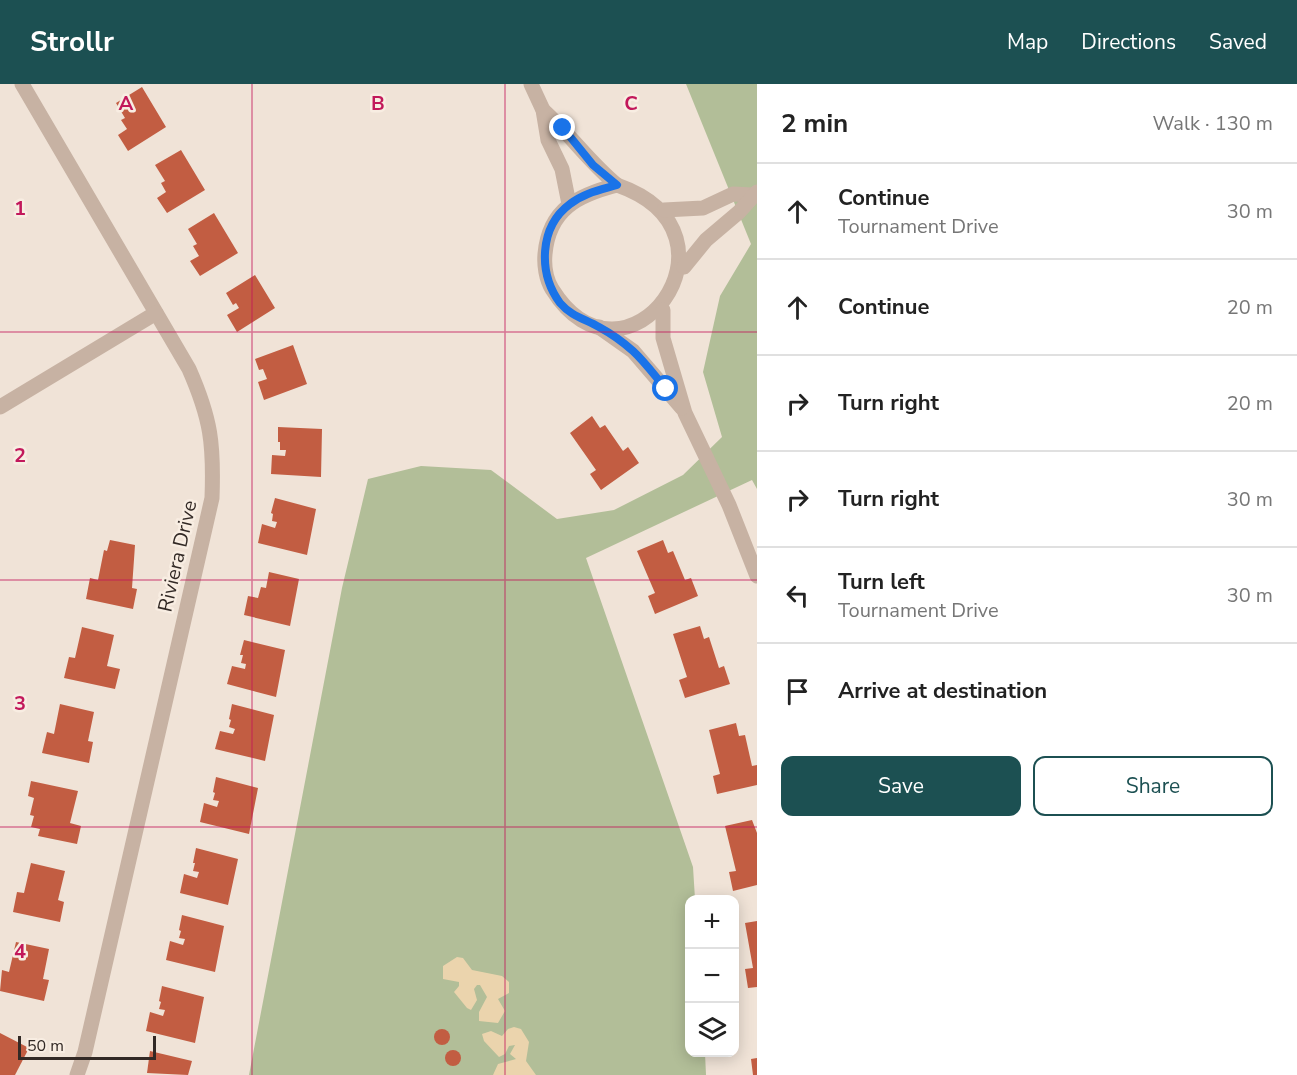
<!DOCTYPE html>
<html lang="en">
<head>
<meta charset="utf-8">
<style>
	body { margin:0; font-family:"Nunito Sans",sans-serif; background:#f6f6f6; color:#222 }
	.controls { position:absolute; right:18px; bottom:18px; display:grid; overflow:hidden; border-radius:12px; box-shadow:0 3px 15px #0003 }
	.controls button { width:54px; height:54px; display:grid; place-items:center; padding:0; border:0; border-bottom:2px solid #e0e0e0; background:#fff; color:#222; font:30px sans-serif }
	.scale { position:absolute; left:18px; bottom:15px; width:138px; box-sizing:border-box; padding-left:6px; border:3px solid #322925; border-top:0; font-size:16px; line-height:21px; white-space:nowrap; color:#322925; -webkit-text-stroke:4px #f8ede2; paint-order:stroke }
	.stop { position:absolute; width:18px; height:18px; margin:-14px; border:4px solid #1a73e8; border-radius:50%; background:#fff }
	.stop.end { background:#1a73e8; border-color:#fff; box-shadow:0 2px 6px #0008 }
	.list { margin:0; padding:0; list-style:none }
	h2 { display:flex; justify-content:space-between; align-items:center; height:78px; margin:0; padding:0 24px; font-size:26px }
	h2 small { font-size:20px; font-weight:400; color:#767676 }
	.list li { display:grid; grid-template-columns:39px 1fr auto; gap:18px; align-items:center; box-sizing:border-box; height:96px; padding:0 24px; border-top:2px solid #e0e0e0 }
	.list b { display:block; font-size:22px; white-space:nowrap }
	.list p { margin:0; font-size:20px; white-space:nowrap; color:#767676 }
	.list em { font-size:20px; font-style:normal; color:#767676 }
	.actions { display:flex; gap:12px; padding:18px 24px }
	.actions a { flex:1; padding:14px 0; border:2px solid #1c5052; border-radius:12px; text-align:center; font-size:21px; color:#1c5052 }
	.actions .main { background:#1c5052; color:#fff }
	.icon { flex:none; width:33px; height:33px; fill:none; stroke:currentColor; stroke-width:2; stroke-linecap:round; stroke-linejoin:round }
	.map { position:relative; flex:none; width:757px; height:991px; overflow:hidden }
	header { display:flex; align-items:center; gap:36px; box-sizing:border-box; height:84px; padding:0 30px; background:#1c5052; color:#fff }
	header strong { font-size:28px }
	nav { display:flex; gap:33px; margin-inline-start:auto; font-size:21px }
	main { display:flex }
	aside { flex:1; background:#fff }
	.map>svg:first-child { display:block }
</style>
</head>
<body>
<header>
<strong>Strollr</strong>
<nav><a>Map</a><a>Directions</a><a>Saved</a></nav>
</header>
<main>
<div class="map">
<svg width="757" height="991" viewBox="0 0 757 991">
	<rect width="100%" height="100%" fill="#f0e3d7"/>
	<path fill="#b2be98" d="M686 0H757V405L752 396 586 474 693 783 695 815 690 816V968L705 969 706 991H249L342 504 368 395 421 382 491 386 557 435 614 426 683 391 722 353 703 288 720 212 751 160Z"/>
	<g fill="#ebd4ad">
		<path d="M457 873 463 874 472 886 502 892 509 898V909L498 915 505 927 498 939 479 937V928L487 913 480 901H477L474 905 477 916 471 926 467 924 454 908 459 902V898L443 895V882Z"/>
		<path d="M514 943 521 945 529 958 526 977 536 991H493L498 980 516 975 510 970 515 961 509 962 505 970 499 973 484 957 482 950 491 947 502 952 508 945Z"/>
	</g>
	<g fill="#c25d42">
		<path d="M142 3 166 43 128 67 118 51 127 45 121 36 125 34 116 19Z"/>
		<path d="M181 66 205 106 167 129 157 114 166 108 161 99 165 97 155 81Z"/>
		<path d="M214 129 238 169 200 192 190 177 199 172 193 162 197 160 188 145Z"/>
		<path d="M255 191 275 224 237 248 227 231 239 224 236 219 233 221 226 209Z"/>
		<path d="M293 261 307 300 264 316 258 298 267 295 263 285 259 286 255 275Z"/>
		<path d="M592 332 600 344 605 341 623 367 628 363 639 379 601 406 590 390 596 386 570 349Z"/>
		<path d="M278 343 322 345 321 393 271 390 272 371 285 372 286 366H280V358H278Z"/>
		<path d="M275 414 316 425 307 471 258 459 262 440 275 444 277 438 272 437 273 430 271 429Z"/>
		<path d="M110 456 135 461 132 504 137 505 133 525 86 515 90 494 98 496 104 466 107 467Z"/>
		<path d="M663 456 668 469 673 467 685 496 691 494 698 512 655 530 648 512 655 509 637 467Z"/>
		<path d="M269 488 299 495 290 542 244 531 248 512 258 514 261 503 266 504Z"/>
		<path d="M700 542 704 555 709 553 719 584 724 582 730 600 685 614 679 596 687 593 673 550Z"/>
		<path d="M82 543 114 551 107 582 120 585 115 605 64 594 69 573 75 574Z"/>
		<path d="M244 556 285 566 276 613 227 600 232 582 245 585 246 580 241 579 243 571H240Z"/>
		<path d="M60 620 94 628 88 657 93 658 89 679 42 669 47 648 54 650Z"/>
		<path d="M232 620 274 631 265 677 215 665 220 647 233 650 235 645 229 643 231 636 229 635Z"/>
		<path d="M736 639 739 652 745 651 752 682 757 681V701L717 710 713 692 720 690 709 646Z"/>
		<path d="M216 693 258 704 249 750 200 738 204 719 217 723 219 717 213 716 215 709 213 708Z"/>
		<path d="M31 697 78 707 70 739 81 742 77 760 38 752 40 745 31 743 34 732 30 731 34 714 28 712Z"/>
		<path d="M752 736 757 749V801L733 807 729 788 736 787 725 742Z"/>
		<path d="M196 764 238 775 228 821 180 809 184 790 197 794 199 788 193 787 195 779H193Z"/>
		<path d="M31 779 65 787 58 816 64 818 60 838 13 828 17 808 24 809Z"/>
		<path d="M182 831 224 842 215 888 166 876 170 857 183 861 185 855 179 854 181 847 179 846Z"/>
		<path d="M757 837V903L748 904 745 885 753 884 745 839Z"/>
		<path d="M16 858 49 865 43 895 49 896 44 917 0 907 2 886 9 888Z"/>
		<path d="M162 902 204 913 195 959 146 947 150 928 163 932 165 926 159 925 161 918 159 917Z"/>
		<circle cx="442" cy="953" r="8"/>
		<path d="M0 949 29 964 15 991H0Z"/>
		<circle cx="453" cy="974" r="8"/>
		<path d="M150 967 192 977 188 991 147 989Z"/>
		<path d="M757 974V991H753L751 975Z"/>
	</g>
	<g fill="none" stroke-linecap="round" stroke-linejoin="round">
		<g stroke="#c7b2a3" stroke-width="15">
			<path d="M22 0 189 285C211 335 214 360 212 414L85 968 77 991"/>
			<path d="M531 0 543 26 548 56 562 85 569 120"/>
			<path d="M543 26C570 50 589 78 617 101"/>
			<path d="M617 101C757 150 625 322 552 205 546 195 544 181 545 170 549 125 578 111 617 101Z"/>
			<path d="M664 126 703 124 733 110 752 111"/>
			<path d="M684 183 706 156 739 128 757 108"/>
			<path d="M663 226V254L685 329 729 421 757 492"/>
			<path d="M599 243 633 267 682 324"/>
			<path d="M0 323 156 229"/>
		</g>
	</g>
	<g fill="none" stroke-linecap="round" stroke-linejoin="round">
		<path stroke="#1a73e8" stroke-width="8" d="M563 44 593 81 617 101C600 106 584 109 570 120 539 143 538 189 560 219 571 232 585 235 599 243 610 249 623 258 633 267 645 278 655 292 666 305"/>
	</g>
	<path fill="none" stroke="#c2185b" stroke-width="1.5" stroke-opacity="0.55" d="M252 0V991M505 0V991M0 248H757M0 496H757M0 743H757"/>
	<g text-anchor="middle" stroke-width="5" stroke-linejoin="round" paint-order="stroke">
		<g font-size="20" fill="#322925" stroke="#f8ede2">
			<text transform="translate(177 472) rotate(-77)" y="7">Riviera Drive</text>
		</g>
	</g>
	<g font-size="20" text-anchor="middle" font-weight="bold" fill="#c2185b" stroke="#f8ede2" stroke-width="5" stroke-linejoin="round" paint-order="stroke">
		<text x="126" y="26">A</text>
		<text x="378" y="26">B</text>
		<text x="631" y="26">C</text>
		<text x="20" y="131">1</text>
		<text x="20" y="378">2</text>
		<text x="20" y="626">3</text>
		<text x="20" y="874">4</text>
	</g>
</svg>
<div class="controls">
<button>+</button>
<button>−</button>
<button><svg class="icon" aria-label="layers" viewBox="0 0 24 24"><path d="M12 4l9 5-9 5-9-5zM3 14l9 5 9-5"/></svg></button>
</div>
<div class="scale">50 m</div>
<div class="stop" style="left:666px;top:305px"></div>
<div class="stop end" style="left:563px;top:44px"></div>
</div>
<aside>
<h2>2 min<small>Walk · 130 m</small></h2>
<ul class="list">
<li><svg class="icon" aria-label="ahead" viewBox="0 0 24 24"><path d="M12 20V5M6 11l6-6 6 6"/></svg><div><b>Continue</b><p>Tournament Drive</p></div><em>30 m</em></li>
<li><svg class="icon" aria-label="ahead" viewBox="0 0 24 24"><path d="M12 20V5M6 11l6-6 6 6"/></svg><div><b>Continue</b></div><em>20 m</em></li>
<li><svg class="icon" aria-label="right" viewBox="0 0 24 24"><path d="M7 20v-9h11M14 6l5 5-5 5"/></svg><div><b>Turn right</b></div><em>20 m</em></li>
<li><svg class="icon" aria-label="right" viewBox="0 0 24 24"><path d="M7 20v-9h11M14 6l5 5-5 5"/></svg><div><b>Turn right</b></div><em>30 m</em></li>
<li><svg class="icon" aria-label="left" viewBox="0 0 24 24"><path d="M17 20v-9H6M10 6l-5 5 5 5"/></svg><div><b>Turn left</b><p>Tournament Drive</p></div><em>30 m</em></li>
<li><svg class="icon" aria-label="arrive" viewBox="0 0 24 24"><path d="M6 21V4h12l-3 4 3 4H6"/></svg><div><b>Arrive at destination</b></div></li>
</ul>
<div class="actions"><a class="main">Save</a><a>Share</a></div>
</aside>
</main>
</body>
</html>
